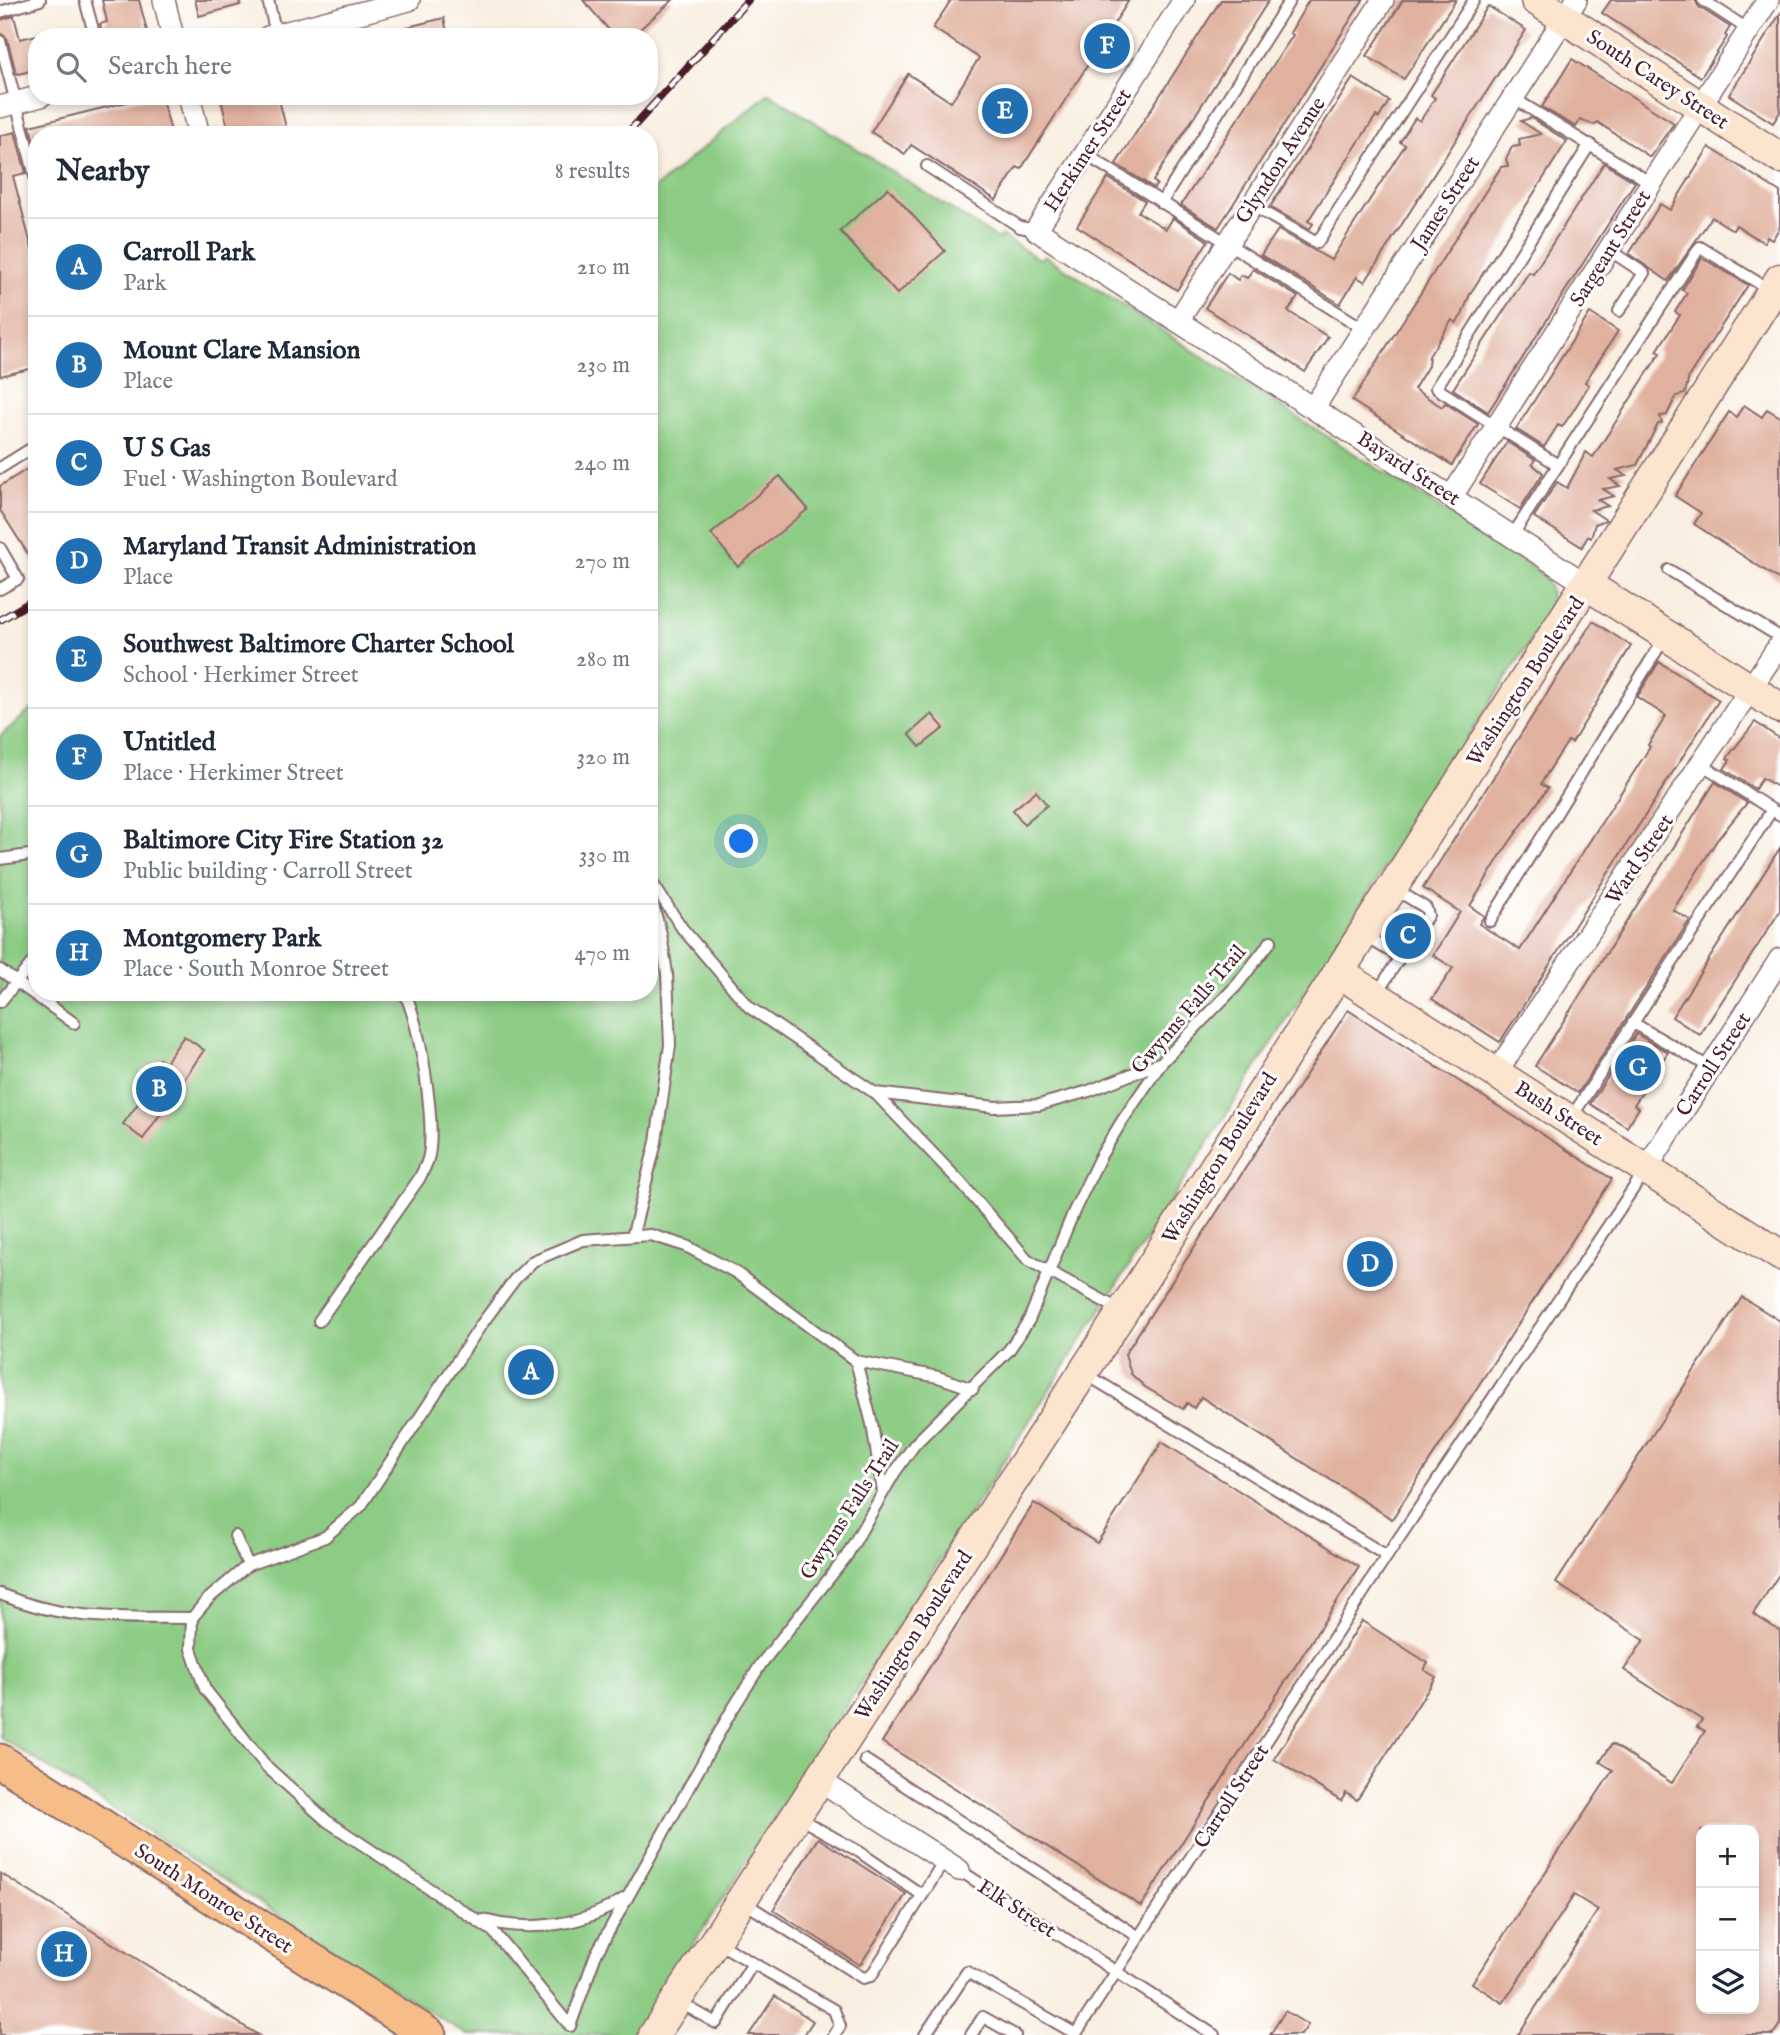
<!DOCTYPE html>
<html lang="en">
<head>
<meta charset="utf-8">
<style>
	body { margin:0; font-family:"IM FELL English",serif; background:#f2f2f3; color:#1f2937 }
	.controls { position:absolute; right:21px; bottom:21px; display:grid; overflow:hidden; border-radius:14px; box-shadow:0 4px 10px #0003 }
	.controls button { width:63px; height:63px; display:grid; place-items:center; padding:0; border:0; border-bottom:2px solid #e0e1e3; background:#fff; color:#1f2937; font:35px sans-serif }
	.you { position:absolute; left:742px; top:842px; width:24px; height:24px; margin:-18px; border:5px solid #fff; border-radius:50%; background:#1a73e8; box-shadow:0 0 0 10px #1a73e833 }
	.badge { display:grid; place-items:center; width:46px; height:46px; border-radius:50%; background:#1f6fb2; color:#fff; font-size:23px; font-weight:700 }
	.pin { position:absolute; translate:-50% -50%; border:4px solid #fff; box-shadow:0 2px 7px #0006 }
	.list { margin:0; padding:0; list-style:none }
	h2 { display:flex; justify-content:space-between; align-items:center; height:91px; margin:0; padding:0 28px; font-size:30px }
	h2 small { font-size:23px; font-weight:400; color:#747a83 }
	.list li { display:grid; grid-template-columns:46px 1fr auto; gap:21px; align-items:center; box-sizing:border-box; height:98px; padding:0 28px; border-top:2px solid #e0e1e3 }
	.list b { display:block; font-size:26px; white-space:nowrap }
	.list p { margin:0; font-size:23px; white-space:nowrap; color:#747a83 }
	.list em { font-size:23px; font-style:normal; color:#747a83 }
	.icon { flex:none; width:38px; height:38px; fill:none; stroke:currentColor; stroke-width:2; stroke-linecap:round; stroke-linejoin:round }
	.map { position:relative; flex:none; width:1780px; height:2035px; overflow:hidden }
	.search { position:absolute; background:#fff; box-shadow:0 4px 10px #0003; left:28px; top:28px; width:630px; height:77px; display:flex; align-items:center; gap:18px; box-sizing:border-box; padding:0 24px; border-radius:28px; color:#747a83; font-size:26px }
	.panel { position:absolute; background:#fff; box-shadow:0 4px 10px #0003; left:28px; top:126px; width:630px; height:875px; border-radius:28px }
	.map>svg:first-child { display:block }
</style>
</head>
<body>
<div class="map">
<svg width="1780" height="2035" viewBox="0 0 1780 2035">
	<rect width="100%" height="100%" fill="#fff"/>
	<filter id="ink" filterUnits="userSpaceOnUse"><feTurbulence type="fractalNoise" baseFrequency=".0143" numOctaves="2"/><feDisplacementMap in="SourceGraphic" scale="14" xChannelSelector="R" yChannelSelector="G"/><feConvolveMatrix kernelMatrix="1 2 1 2 8 2 1 2 1" color-interpolation-filters="sRGB"/></filter>
	<filter id="wash" filterUnits="userSpaceOnUse"><feTurbulence type="fractalNoise" baseFrequency=".00686" numOctaves="4" result="noise"/><feDisplacementMap in="SourceGraphic" scale="28" xChannelSelector="R" yChannelSelector="G"/><feGaussianBlur stdDeviation="1.57" result="paint"/><feColorMatrix in="noise" values="0 0 0 0 0 0 0 0 0 0 0 0 0 0 0 0 0 1.4 0 .05"/><feComposite in="paint" operator="in"/></filter>
	<g filter="url(#wash)">
		<rect width="100%" height="100%" fill="#f9efe1"/>
		<path fill="#8ccc84" stroke="#6b7658" stroke-width="2" d="M769 93 998 239 1001 235 1039 259 1045 256 1538 571C1552 584 1554 597 1547 615L635 2035H467L0 1737V736L37 705V992H649V193Z"/>
		<g id="blocks">
			<g fill="#e0b19e" fill-rule="evenodd">
				<path d="M102 0H139L147 31 123 37H103L100 24 107 22Z"/>
				<path d="M195 0H239L240 5 199 16Z"/>
				<path d="M583 0H673L631 37H615Z"/>
				<path d="M951 0H1129L1107 35 1121 44 1104 72 1089 63 1021 169 1017 167 996 200 911 145 905 154 871 132 908 74 951 102 979 58 933 28Z"/>
				<path d="M1221 0H1269L1153 181 1157 184 1154 188 1116 164Z"/>
				<path d="M1309 0H1363L1218 228 1181 205 1293 35 1290 33Z"/>
				<path d="M1403 0H1456L1404 79 1367 56Z"/>
				<path d="M1611 0H1695L1699 7 1730 27 1725 35 1727 37 1701 77 1602 13Z"/>
				<path d="M1488 6 1526 30 1365 282 1357 277 1340 304 1261 255 1278 230 1331 260 1405 145 1400 142 1415 118 1420 121 1435 98 1431 95Z"/>
				<path d="M1780 14V112L1773 123 1729 95Z"/>
				<path d="M14 16 20 39 37 35V69L19 74 16 73 7 38 0 33V20Z"/>
				<path d="M444 18 448 37H392L391 31Z"/>
				<path d="M1572 59 1674 123 1650 157 1597 122 1595 125 1580 120 1576 127 1542 107Z"/>
				<path d="M1353 78 1389 101 1379 118 1376 116 1367 129 1308 221 1313 224 1309 229 1270 207Z"/>
				<path d="M151 96H161L172 135H37V152L30 126Z"/>
				<path d="M220 96H278L288 135H230Z"/>
				<path d="M1531 118 1567 141 1470 294 1462 315 1456 323 1452 320 1429 356 1428 366 1414 389 1442 407 1445 403 1478 424 1452 465 1352 401 1501 167 1508 166 1506 159 1512 147 1520 146 1519 139 1541 134 1521 121Z"/>
				<path d="M15 132 26 173 13 176 37 268V337L34 368 0 376V136Z"/>
				<path d="M1709 147 1780 192V227L1772 240 1767 237 1764 243 1736 225 1733 230 1712 217 1668 281 1629 254 1660 204 1670 210Z"/>
				<path d="M1604 163 1635 182 1488 412 1453 389 1529 272 1533 274Z"/>
				<path d="M1108 178 1145 201 1138 212 1166 229 1173 218 1208 241 1177 290 1077 226Z"/>
				<path d="M888 188 945 251 897 294 840 231Z"/>
				<path d="M1702 258 1748 285 1689 376 1685 394 1676 396 1667 415 1660 416 1662 423 1658 424 1637 465 1617 470 1626 476 1610 479 1620 486 1603 489 1614 496 1598 500 1608 506 1591 510 1606 520 1595 524 1591 538 1588 536 1582 547 1534 517 1557 482 1567 488 1586 452 1593 457 1606 437 1660 353 1657 351 1680 315 1675 312 1687 293 1682 290Z"/>
				<path d="M1253 269 1298 297 1288 311 1328 337 1305 372 1205 308 1228 273 1238 280 1241 275 1247 278Z"/>
				<path d="M1590 313 1618 331 1585 382 1589 385 1573 411 1562 427 1558 425 1544 447 1516 429Z"/>
				<path d="M1744 405 1762 417 1767 409 1780 417V580L1694 524 1701 513 1675 496 1729 412 1736 417Z"/>
				<path d="M1507 442 1535 460 1532 464 1543 473 1520 509 1480 484Z"/>
				<path d="M37 463V568L0 510V486Z"/>
				<path d="M780 476 808 509 738 567 711 534Z"/>
				<path d="M1593 621 1631 646 1572 743 1568 741 1546 775 1541 784 1548 788 1502 853 1470 906 1484 916 1479 924 1501 938 1520 950 1650 747 1648 745 1666 716 1637 697 1659 662 1719 700 1500 1042 1432 999 1453 968 1433 955 1460 912 1423 888Z"/>
				<path d="M932 714 944 728 920 747 909 734Z"/>
				<path d="M1755 722 1780 739V788L1762 778 1755 789 1724 769 1730 760 1727 758Z"/>
				<path d="M1715 782 1747 803 1717 840 1673 910 1690 920 1578 1093 1535 1066Z"/>
				<path d="M1036 791 1047 805 1024 824 1013 810Z"/>
				<path d="M1780 848V911L1700 1035 1672 1017Z"/>
				<path d="M1348 1010 1612 1179 1392 1519 1201 1397 1194 1408 1187 1403 1183 1409 1145 1387 1131 1374 1125 1354Z"/>
				<path d="M1636 1034 1668 1052 1634 1105 1639 1108 1627 1127 1590 1104Z"/>
				<path d="M184 1036 204 1050 143 1139 123 1124 142 1098 135 1093 142 1084 137 1080 147 1065 153 1069 159 1059 165 1063Z"/>
				<path d="M1742 1297 1780 1321V1573L1753 1614 1780 1631V2024L1773 2035H1518L1598 1910 1574 1895 1503 2003 1472 1983 1613 1770 1600 1762 1612 1744 1672 1783 1705 1731 1697 1727 1702 1720 1624 1670 1644 1640 1556 1583ZM1701 1830H1754V2009H1701Z"/>
				<path d="M1162 1442 1359 1567 1141 1906 882 1742 1034 1503 1097 1543Z"/>
				<path d="M1362 1621 1428 1663 1424 1670 1436 1677 1357 1800 1346 1793 1341 1801 1274 1759Z"/>
				<path d="M818 1838 906 1894 860 1965 773 1910Z"/>
				<path d="M0 1873 258 2035H0Z"/>
				<path d="M775 1996 813 2021 804 2035H749Z"/>
				<path d="M1285 2011 1308 2025 1301 2035H1270Z"/>
			</g>
		</g>
	</g>
	<g filter="url(#ink)">
		<use href="#blocks" fill-opacity="0" stroke="#87686b" stroke-width="2"/>
		<g fill="none" stroke-linecap="round" stroke-linejoin="round">
			<g stroke="#87686b" stroke-width="14">
				<g id="lane">
					<path d="M85 0 95 37"/>
					<path d="M268 0 276 34"/>
					<path d="M1703 0 1749 30"/>
					<path d="M0 12 40 0"/>
					<path d="M0 41 37 184"/>
					<path d="M1513 98 1651 183"/>
					<path d="M1085 154 1364 329"/>
					<path d="M927 166 1020 227 1036 230"/>
					<path d="M1161 203 1290 0"/>
					<path d="M1251 205 1317 243 1474 0"/>
					<path d="M1609 250 1644 273 1619 311"/>
					<path d="M1558 465 1436 388 1590 144"/>
					<path d="M0 468 37 445"/>
					<path d="M1512 536 1700 247 1770 290"/>
					<path d="M0 548 18 579 0 589"/>
					<path d="M1669 570 1780 637"/>
					<path d="M1703 765 1780 815"/>
					<path d="M0 859 37 854"/>
					<path d="M649 878 682 928 749 1007 875 1093 995 1107 1039 1105 1089 1091 1162 1062"/>
					<path d="M1490 921 1665 637"/>
					<path d="M1364 936 1400 957 1428 915 1426 908 1393 888"/>
					<path d="M0 970 74 1023"/>
					<path d="M1377 993 1400 957"/>
					<path d="M0 1002 37 957"/>
					<path d="M1633 1023 1711 1068"/>
					<path d="M875 1093 961 1183 1028 1260 1122 1311"/>
					<path d="M1571 1118 1772 810"/>
					<path d="M633 1234 656 1142 670 1045 667 974 661 934 649 890"/>
					<path d="M319 1321 419 1179C422 1173 426 1166 428 1159 437 1128 420 1021 404 992"/>
					<path d="M856 1361 872 1424 883 1492"/>
					<path d="M1084 1373 1387 1556"/>
					<path d="M235 1536 248 1565"/>
					<path d="M0 1594C67 1622 122 1617 192 1618"/>
					<path d="M865 1760 1139 1937"/>
					<path d="M797 1817 858 1851 922 1895"/>
					<path d="M959 1870 1214 2035"/>
					<path d="M742 1901 863 1978 871 1976 944 1861"/>
					<path d="M483 1920C531 1933 585 1925 625 1898"/>
					<path d="M718 1943 834 2010 840 2026 834 2035"/>
					<path d="M679 2002 716 2023 753 1963"/>
					<path d="M570 2026 493 1931 327 1821 266 1766 205 1689 191 1649 192 1618 208 1599 248 1565 325 1537 361 1506 481 1325 515 1279 533 1261 583 1240 651 1235 686 1246 735 1272 856 1361 938 1377 973 1389"/>
					<path d="M570 2026 596 1954 729 1715 761 1664 846 1557 895 1472 915 1444 1009 1350 1029 1320 1074 1211 1100 1157 1122 1121 1162 1062 1237 985 1271 941"/>
					<path d="M925 2035 967 1972 1076 2034"/>
					<path d="M971 2035 983 2017 1015 2035"/>
					<path d="M1075 2035 1387 1556 1645 1171"/>
				</g>
			</g>
			<g stroke="#87686b" stroke-width="24">
				<g id="street">
					<path d="M164 0 173 37"/>
					<path d="M1184 0 1036 230 1586 584"/>
					<path d="M268 37 409 0"/>
					<path d="M189 96 199 135"/>
					<path d="M0 107 41 96"/>
					<path d="M1178 321 1383 0"/>
					<path d="M1314 407 1576 0"/>
					<path d="M1452 496 1768 0"/>
					<path d="M1496 1073 1780 644"/>
					<path d="M1646 1169 1780 959"/>
					<path d="M819 1780 959 1870"/>
				</g>
			</g>
			<g stroke="#87686b" stroke-width="33">
				<g id="secondary">
					<path d="M1536 0 1780 158"/>
					<path d="M1586 584 1780 708"/>
					<path d="M1338 972 1780 1255"/>
					<path d="M654 2035 1123 1311 1780 279"/>
				</g>
			</g>
			<g stroke="#87686b" stroke-width="37">
				<path id="primary" d="M0 1761 429 2035"/>
			</g>
			<use href="#lane" stroke="#fff" stroke-width="10"/>
			<use href="#street" stroke="#fff" stroke-width="21"/>
			<use href="#secondary" stroke="#fce5cf" stroke-width="30"/>
			<use href="#primary" stroke="#f7bd88" stroke-width="33"/>
			<g stroke="#4a1f2b" stroke-width="8">
				<g id="rail">
					<path d="M626 135 748 0"/>
					<path d="M0 620 37 598"/>
				</g>
			</g>
			<use href="#rail" stroke="#fff" stroke-width="5" stroke-dasharray="16" stroke-linecap="butt"/>
		</g>
	</g>
	<g text-anchor="middle" stroke-width="6" stroke-linejoin="round" paint-order="stroke">
		<g font-size="21" fill="#4a1f2b" stroke="#fff">
			<text transform="translate(1658 79) rotate(33)" y="7">South Carey Street</text>
			<text transform="translate(1087 150) rotate(-57)" y="7">Herkimer Street</text>
			<text transform="translate(1280 160) rotate(-57)" y="7">Glyndon Avenue</text>
			<text transform="translate(1445 203) rotate(-57)" y="7">James Street</text>
			<text transform="translate(1610 248) rotate(-58)" y="7">Sargeant Street</text>
			<text transform="translate(1409 468) rotate(33)" y="7">Bayard Street</text>
			<text transform="translate(1525 681) rotate(-57)" y="7">Washington Boulevard</text>
			<text transform="translate(1639 859) rotate(-56)" y="7">Ward Street</text>
			<text transform="translate(1188 1009) rotate(-49)" y="7">Gwynns Falls Trail</text>
			<text transform="translate(1713 1064) rotate(-57)" y="7">Carroll Street</text>
			<text transform="translate(1559 1113) rotate(33)" y="7">Bush Street</text>
			<text transform="translate(1219 1158) rotate(-58)" y="7">Washington Boulevard</text>
			<text transform="translate(849 1509) rotate(-57)" y="7">Gwynns Falls Trail</text>
			<text transform="translate(913 1635) rotate(-57)" y="7">Washington Boulevard</text>
			<text transform="translate(1231 1796) rotate(-57)" y="7">Carroll Street</text>
			<text transform="translate(214 1898) rotate(33)" y="7">South Monroe Street</text>
			<text transform="translate(1017 1908) rotate(33)" y="7">Elk Street</text>
		</g>
	</g>
</svg>
<div class="controls">
<button>+</button>
<button>−</button>
<button><svg class="icon" aria-label="layers" viewBox="0 0 24 24"><path d="M12 4l9 5-9 5-9-5zM3 14l9 5 9-5"/></svg></button>
</div>
<div class="you"></div>
<div class="pin badge" style="left:531px;top:1372px">A</div>
<div class="pin badge" style="left:159px;top:1089px">B</div>
<div class="pin badge" style="left:1408px;top:936px">C</div>
<div class="pin badge" style="left:1370px;top:1264px">D</div>
<div class="pin badge" style="left:1005px;top:111px">E</div>
<div class="pin badge" style="left:1107px;top:46px">F</div>
<div class="pin badge" style="left:1638px;top:1068px">G</div>
<div class="pin badge" style="left:64px;top:1954px">H</div>
<div class="search"><svg class="icon" aria-label="search" viewBox="0 0 24 24"><circle cx="10" cy="10" r="6"/><path d="M15 15l6 6"/></svg>Search here</div>
<section class="panel">
<h2>Nearby<small>8 results</small></h2>
<ul class="list">
<li><span class="badge">A</span><div><b>Carroll Park</b><p>Park</p></div><em>210 m</em></li>
<li><span class="badge">B</span><div><b>Mount Clare Mansion</b><p>Place</p></div><em>230 m</em></li>
<li><span class="badge">C</span><div><b>U S Gas</b><p>Fuel · Washington Boulevard</p></div><em>240 m</em></li>
<li><span class="badge">D</span><div><b>Maryland Transit Administration</b><p>Place</p></div><em>270 m</em></li>
<li><span class="badge">E</span><div><b>Southwest Baltimore Charter School</b><p>School · Herkimer Street</p></div><em>280 m</em></li>
<li><span class="badge">F</span><div><b>Untitled</b><p>Place · Herkimer Street</p></div><em>320 m</em></li>
<li><span class="badge">G</span><div><b>Baltimore City Fire Station 32</b><p>Public building · Carroll Street</p></div><em>330 m</em></li>
<li><span class="badge">H</span><div><b>Montgomery Park</b><p>Place · South Monroe Street</p></div><em>470 m</em></li>
</ul>
</section>
</div>
</body>
</html>
